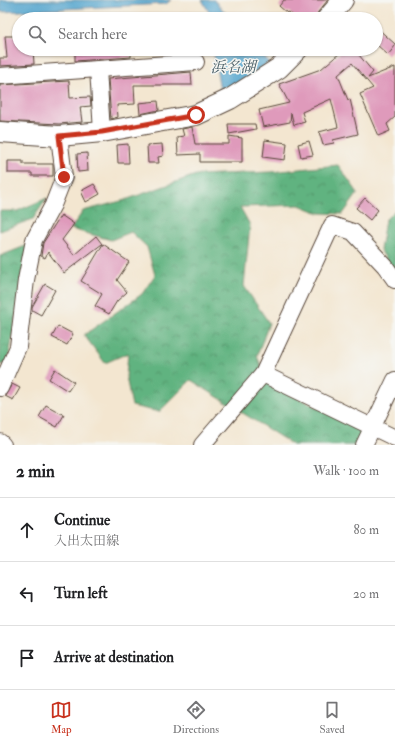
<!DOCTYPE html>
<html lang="en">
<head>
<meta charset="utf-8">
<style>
	body { margin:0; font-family:"IM FELL Double Pica","Noto Serif JP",serif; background:#f2f2f2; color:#202124 }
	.stop { position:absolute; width:12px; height:12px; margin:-9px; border:3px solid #c8321e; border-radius:50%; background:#fff }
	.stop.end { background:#c8321e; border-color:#fff; box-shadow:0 1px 4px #0008 }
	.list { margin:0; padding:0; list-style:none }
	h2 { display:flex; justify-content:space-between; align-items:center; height:52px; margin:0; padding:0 16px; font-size:17px }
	h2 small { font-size:13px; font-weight:400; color:#757577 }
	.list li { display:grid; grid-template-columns:26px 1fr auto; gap:12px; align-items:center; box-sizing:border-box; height:64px; padding:0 16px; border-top:1px solid #e0e0e0 }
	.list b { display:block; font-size:15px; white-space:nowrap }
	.list p { margin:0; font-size:13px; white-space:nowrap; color:#757577 }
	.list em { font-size:13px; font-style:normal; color:#757577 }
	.icon { flex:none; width:22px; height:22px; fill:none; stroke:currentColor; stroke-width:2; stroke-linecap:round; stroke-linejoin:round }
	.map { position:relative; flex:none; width:395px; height:445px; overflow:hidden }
	.search { position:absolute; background:#fff; box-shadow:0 1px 3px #0004; left:12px; right:12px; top:12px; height:44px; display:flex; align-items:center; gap:10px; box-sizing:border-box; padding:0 14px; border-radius:22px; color:#757577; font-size:15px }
	.sheet { height:244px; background:#fff }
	nav { display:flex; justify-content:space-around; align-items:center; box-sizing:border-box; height:56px; border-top:1px solid #e0e0e0; background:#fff; font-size:11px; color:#757577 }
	nav a { display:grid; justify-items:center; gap:2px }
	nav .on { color:#c8321e }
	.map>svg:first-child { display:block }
</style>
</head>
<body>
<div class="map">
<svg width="395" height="445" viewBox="0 0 395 445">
	<defs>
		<pattern id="forest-crowns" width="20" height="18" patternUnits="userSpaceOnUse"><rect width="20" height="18" fill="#61b380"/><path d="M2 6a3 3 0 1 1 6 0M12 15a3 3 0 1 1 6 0" fill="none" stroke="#519268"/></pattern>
	</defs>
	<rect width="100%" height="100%" fill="#f6f6f2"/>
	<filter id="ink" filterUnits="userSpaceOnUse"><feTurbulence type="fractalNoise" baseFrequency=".025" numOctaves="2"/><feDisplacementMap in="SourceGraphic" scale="8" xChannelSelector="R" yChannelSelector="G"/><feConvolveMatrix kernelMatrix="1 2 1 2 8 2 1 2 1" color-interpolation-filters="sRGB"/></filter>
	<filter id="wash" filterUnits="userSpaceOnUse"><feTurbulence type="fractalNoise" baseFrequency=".012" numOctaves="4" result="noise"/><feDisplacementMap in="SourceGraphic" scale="16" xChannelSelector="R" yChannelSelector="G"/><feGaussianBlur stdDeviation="0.9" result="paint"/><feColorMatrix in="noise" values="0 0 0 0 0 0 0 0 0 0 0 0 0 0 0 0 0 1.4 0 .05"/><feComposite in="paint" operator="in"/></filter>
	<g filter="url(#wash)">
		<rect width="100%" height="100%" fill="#f3e6d0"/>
		<g fill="url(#forest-crowns)" stroke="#4e6e4f">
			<path d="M338 165 358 193 343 214 319 213 299 205 240 207 250 225 244 286 269 323 257 356 269 385 367 429 370 445H293L191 380 159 412 132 406 126 377 128 353 105 363 84 335 142 294 155 275 147 247 131 232 111 240 71 229 83 211 125 200 196 175 271 172Z"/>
			<path d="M47 198 33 219 0 231V211H17Z"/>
			<path d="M395 210V272L380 250 385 220Z"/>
			<path d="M28 245 8 363 0 365V256Z"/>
		</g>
		<g fill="#53a4cd" stroke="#476776">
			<path d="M0 0H171L166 4 0 12Z"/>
			<path d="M202 0H214L231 19H213Z"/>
			<path d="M213 49H257L269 62 254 76 220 90Z"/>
		</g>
		<g id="blocks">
			<g fill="#df9abb">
				<path d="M284 0H328L318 12 316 19H297L289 12 287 13 279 6Z"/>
				<path d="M376 27 395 44V46L388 55 376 44Z"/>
				<path d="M5 36H19V49H33L34 64 0 66V58H7Z"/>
				<path d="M75 49H131V57L75 61Z"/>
				<path d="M337 49H354L373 72 368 78 395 67V117L387 124 390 131 378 136 360 94 373 88 352 63 338 75 348 100 350 99 358 134 333 140 334 143 323 145 319 132 338 127 331 99 302 112 305 122 294 125 291 113 290 122 263 127 259 110 289 103 279 84 321 69 340 53Z"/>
				<path d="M191 72 192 85H134L135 104 117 105 118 117 111 119 108 79Z"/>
				<path d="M69 81 70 98 90 97 91 106 80 107 82 122 59 124 0 121V85Z"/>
				<path d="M158 101 159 110 140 114 139 103Z"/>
				<path d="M228 124H255L256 129 229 134Z"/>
				<path d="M192 127 195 144H229V136L242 138V162H200V154L178 155 177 137 184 136 182 129Z"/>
				<path d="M265 140 287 143 285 160 263 157Z"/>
				<path d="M309 141 313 155 301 157 298 144Z"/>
				<path d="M128 144 129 163H118L117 145Z"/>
				<path d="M162 144 163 156 158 157 159 163H148L147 145Z"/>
				<path d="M87 153 88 171 78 172 77 154Z"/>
				<path d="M8 161H23V164H53V176H32V173H8Z"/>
				<path d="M94 184 100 194 86 202 81 191Z"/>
				<path d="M365 198 378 210 370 220 356 208Z"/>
				<path d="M61 215 74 224 62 240 74 255 96 236 102 244 64 273 48 252 45 258 41 256 43 243Z"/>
				<path d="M103 244 129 262 117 280 127 292 117 301 109 314 95 306 102 294 81 281Z"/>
				<path d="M45 284 55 290 41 315 32 310V307Z"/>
				<path d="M58 326 73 334 67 345 52 337Z"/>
				<path d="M55 369 74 382 68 391 49 379Z"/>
				<path d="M12 384 20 388 13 400 5 396Z"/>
				<path d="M46 405 64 415 57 427 39 417Z"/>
			</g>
		</g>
	</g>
	<g filter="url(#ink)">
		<use href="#blocks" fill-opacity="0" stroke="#574639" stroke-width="1"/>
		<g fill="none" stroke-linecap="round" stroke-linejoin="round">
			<g stroke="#574639" stroke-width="18">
				<g id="minor">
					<path d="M98 69 102 132"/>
					<path d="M0 76 196 62"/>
					<path d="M263 374 395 438"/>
					<path d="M0 388 18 347 26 280 34 240 53 205 64 177 59 136"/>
					<path d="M0 442 3 445"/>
					<path d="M202 445 263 374 332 225 353 232 385 266 395 280"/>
					<path d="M364 445 395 380"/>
				</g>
			</g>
			<g stroke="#574639" stroke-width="22">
				<g id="major">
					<path d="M327 19 343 0"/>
					<path d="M0 132 59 136 102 132 196 115 230 99 279 68 298 49"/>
				</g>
			</g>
			<use href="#minor" stroke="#fff" stroke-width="16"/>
			<use href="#major" stroke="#fff" stroke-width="20"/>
		</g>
	</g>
	<g fill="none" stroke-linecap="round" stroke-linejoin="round" filter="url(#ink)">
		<path stroke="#c8321e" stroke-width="5" d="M64 177 59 136 102 132 196 115"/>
	</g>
	<g text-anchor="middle" stroke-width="3" stroke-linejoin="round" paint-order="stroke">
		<g font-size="15" font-style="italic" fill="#455b64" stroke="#f6f6f2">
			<text x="233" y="72">浜名湖</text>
		</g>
	</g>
</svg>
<div class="stop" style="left:196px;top:115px"></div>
<div class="stop end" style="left:64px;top:177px"></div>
<div class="search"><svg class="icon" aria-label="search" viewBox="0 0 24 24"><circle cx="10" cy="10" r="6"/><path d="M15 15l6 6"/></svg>Search here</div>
</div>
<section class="sheet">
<h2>2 min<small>Walk · 100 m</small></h2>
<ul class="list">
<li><svg class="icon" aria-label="ahead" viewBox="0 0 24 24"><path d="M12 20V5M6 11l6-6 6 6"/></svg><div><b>Continue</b><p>入出太田線</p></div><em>80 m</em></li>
<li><svg class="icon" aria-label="left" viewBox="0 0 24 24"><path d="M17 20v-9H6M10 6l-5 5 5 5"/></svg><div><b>Turn left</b></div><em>20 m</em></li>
<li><svg class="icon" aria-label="arrive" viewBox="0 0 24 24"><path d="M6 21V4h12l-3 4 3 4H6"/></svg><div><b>Arrive at destination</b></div></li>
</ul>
</section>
<nav>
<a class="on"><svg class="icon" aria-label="map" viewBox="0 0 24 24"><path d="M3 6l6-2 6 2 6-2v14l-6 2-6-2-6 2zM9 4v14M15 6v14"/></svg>Map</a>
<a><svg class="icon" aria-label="directions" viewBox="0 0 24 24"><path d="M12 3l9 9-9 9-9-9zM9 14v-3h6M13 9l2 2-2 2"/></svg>Directions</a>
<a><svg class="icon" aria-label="saved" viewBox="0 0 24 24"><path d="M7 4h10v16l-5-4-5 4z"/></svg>Saved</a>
</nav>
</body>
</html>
